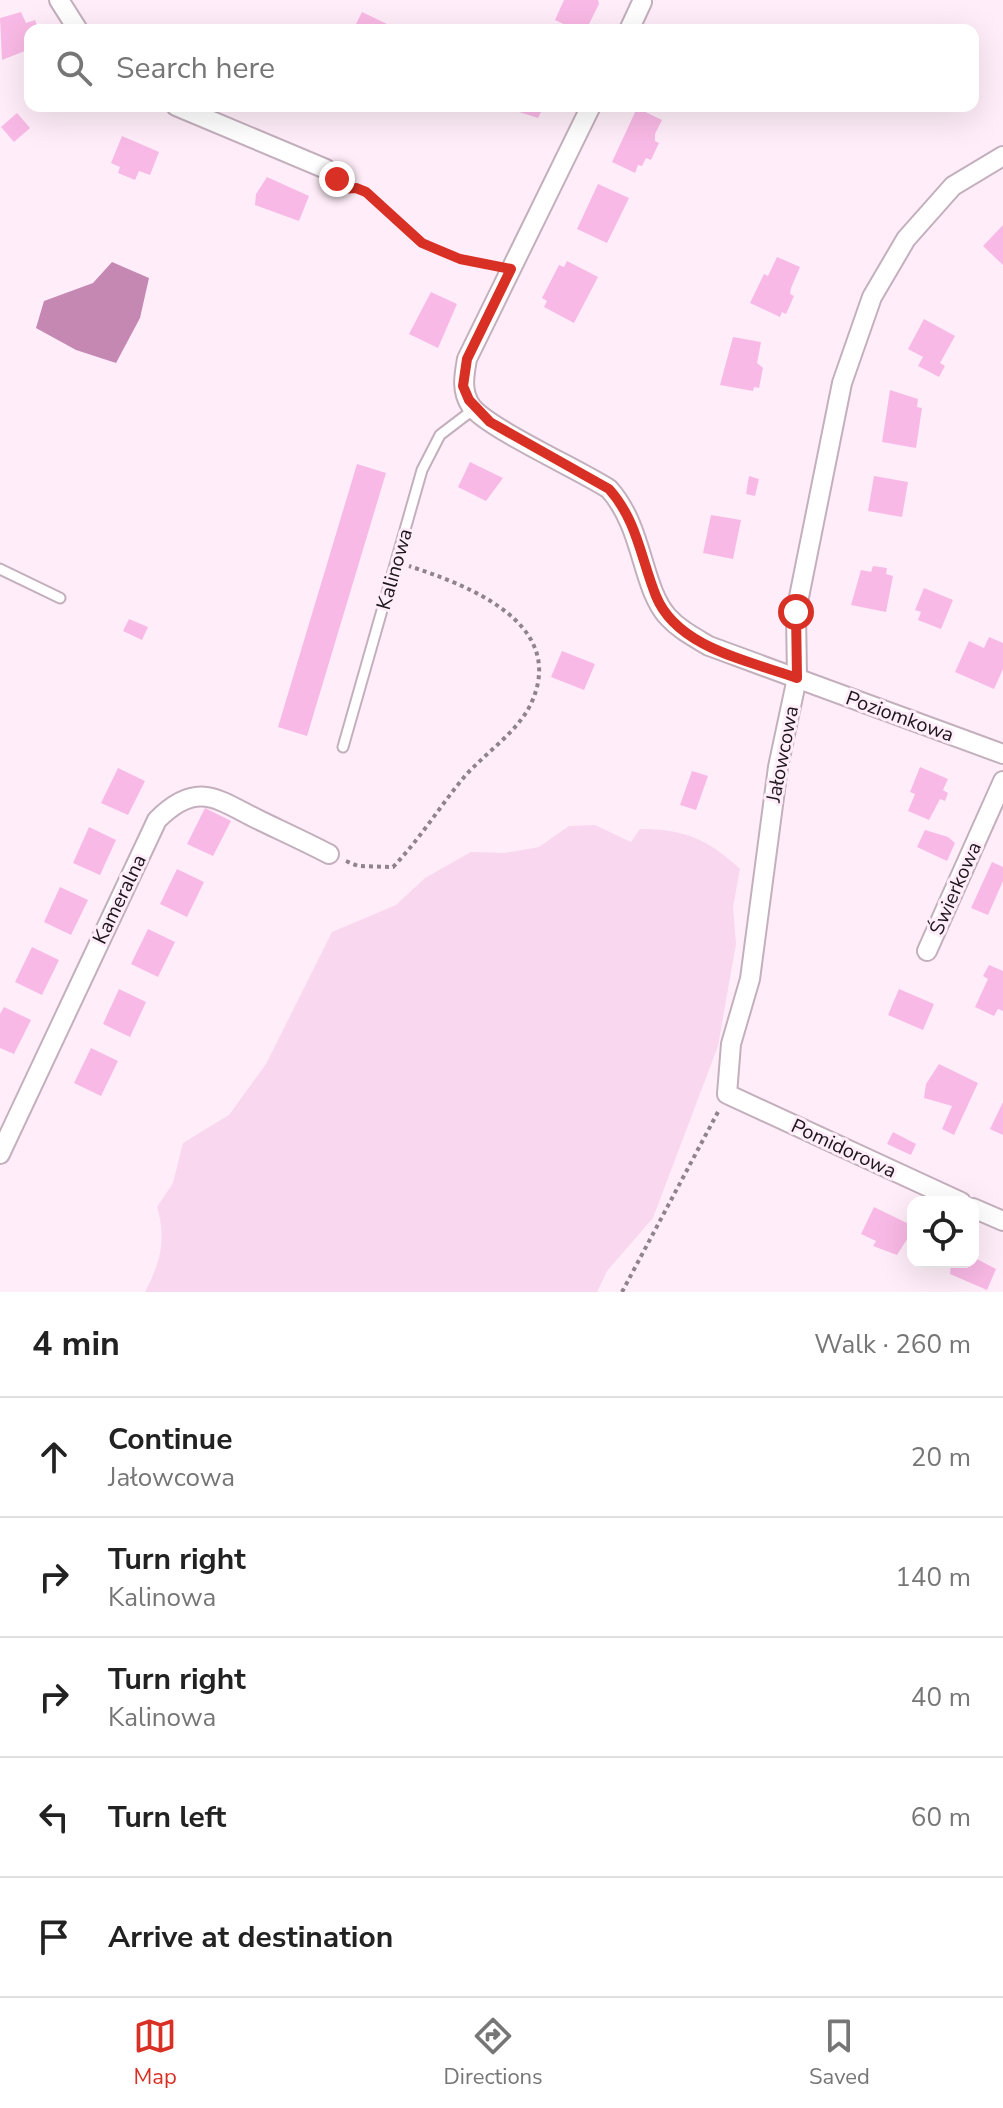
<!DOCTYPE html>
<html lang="en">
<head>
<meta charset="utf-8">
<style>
	body { margin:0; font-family:"Nunito Sans",sans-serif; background:#f6f6f6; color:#222 }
	.controls { position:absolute; right:24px; bottom:24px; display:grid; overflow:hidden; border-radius:16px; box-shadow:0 8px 32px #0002 }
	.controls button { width:72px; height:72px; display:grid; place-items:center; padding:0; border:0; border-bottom:2px solid #e0e0e0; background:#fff; color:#222; font:40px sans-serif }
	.stop { position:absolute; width:24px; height:24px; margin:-18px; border:6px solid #d93025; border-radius:50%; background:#fff }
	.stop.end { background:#d93025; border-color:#fff; box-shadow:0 2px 8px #0008 }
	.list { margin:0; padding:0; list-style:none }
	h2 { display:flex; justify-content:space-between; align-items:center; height:104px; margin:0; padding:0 32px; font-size:34px }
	h2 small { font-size:26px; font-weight:400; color:#767676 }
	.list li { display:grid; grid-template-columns:52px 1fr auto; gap:24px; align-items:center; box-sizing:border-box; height:120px; padding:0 32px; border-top:2px solid #e0e0e0 }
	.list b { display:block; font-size:30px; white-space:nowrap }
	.list p { margin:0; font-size:26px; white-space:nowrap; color:#767676 }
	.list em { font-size:26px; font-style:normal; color:#767676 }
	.icon { flex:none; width:44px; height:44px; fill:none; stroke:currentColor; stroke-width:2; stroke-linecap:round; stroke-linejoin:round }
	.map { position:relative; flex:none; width:1003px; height:1292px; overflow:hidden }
	.search { position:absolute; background:#fff; box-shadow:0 8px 32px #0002; left:24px; right:24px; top:24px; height:88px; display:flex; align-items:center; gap:20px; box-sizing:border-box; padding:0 28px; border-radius:16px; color:#767676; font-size:30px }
	.sheet { height:704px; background:#fff }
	nav { display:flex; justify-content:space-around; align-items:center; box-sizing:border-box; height:112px; border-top:2px solid #e0e0e0; background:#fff; font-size:22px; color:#767676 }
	nav a { display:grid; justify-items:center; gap:4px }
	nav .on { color:#d93025 }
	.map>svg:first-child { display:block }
</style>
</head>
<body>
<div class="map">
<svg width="1003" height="1292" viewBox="0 0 1003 1292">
	<rect width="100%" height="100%" fill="#ffeef9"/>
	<path fill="#f9d7ee" d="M595 825 631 842 640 829C684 829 708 839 740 869L733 907 736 944 718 1046 653 1218 607 1271 597 1292H145C160 1263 167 1240 157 1207L173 1183 183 1143 229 1115 266 1064 332 932 396 905 425 878 471 852 505 853 539 847 569 826Z"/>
	<path fill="#c588b3" d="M112 262 149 278 140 318 116 363 76 350 36 328 44 301 93 283Z"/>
	<g fill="#f9b9e6">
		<path d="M564 0H598L599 4 586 30H576L555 20Z"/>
		<path d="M21 12 26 23 35 20 39 30H30V49L2 60 0 18Z"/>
		<path d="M362 12 389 25 387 30H353Z"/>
		<path d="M513 106H544L538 118 516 111 517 108Z"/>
		<path d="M637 108 662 120 655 134V141L659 143 651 160 646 158 642 166 638 165 635 173 612 162Z"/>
		<path d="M17 113 30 128 14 142 1 127Z"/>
		<path d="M122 136 159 152 150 175 139 171 135 180 118 173 120 167 111 163Z"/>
		<path d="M267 177 309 196 299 221 255 205 256 194Z"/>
		<path d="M598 184 629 198 607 243 577 229Z"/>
		<path d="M1003 225V265L983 246Z"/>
		<path d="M777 257 800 267 791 288 790 294 794 296 786 314 782 312 780 317 750 303 764 274 768 276Z"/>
		<path d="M567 261 598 277 574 323 544 307 547 301 542 298 559 265 564 267Z"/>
		<path d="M431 292 457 304 438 348 409 334Z"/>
		<path d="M924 319 955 336 940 363 945 366 939 377 918 366 923 357 908 349Z"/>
		<path d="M733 337 761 342 757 363 763 368 759 388 754 387 753 391 720 385Z"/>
		<path d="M890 390 918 399 917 407 922 408 916 448 882 442Z"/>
		<path d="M470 462 503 478 486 501 458 487Z"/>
		<path d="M357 464 386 473 307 736 278 727Z"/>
		<path d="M749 476 759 479 755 496 746 494Z"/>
		<path d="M874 476 908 482 902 517 868 511Z"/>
		<path d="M711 515 741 520 733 559 703 553Z"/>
		<path d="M873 566 887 568 886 574 893 576 886 612 851 605 861 570 871 572Z"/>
		<path d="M924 588 953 600 941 629 918 620 921 612 915 610Z"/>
		<path d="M129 619 148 627 142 640 123 631Z"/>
		<path d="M989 637 1003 643V669L994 689 955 672 969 641 984 648Z"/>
		<path d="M562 651 595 664 584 690 551 677Z"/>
		<path d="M920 767 948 779 943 790 948 793 945 801 940 799 929 820 908 811 915 794 910 792Z"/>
		<path d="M118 768 145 781 128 815 101 803Z"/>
		<path d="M692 771 708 776 696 810 680 805Z"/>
		<path d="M205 808 231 821 213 856 187 844Z"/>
		<path d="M89 827 116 840 100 875 73 863Z"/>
		<path d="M925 830 948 837 955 843 947 861 917 847Z"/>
		<path d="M992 862 1003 867V881L988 915 971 908Z"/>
		<path d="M177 869 204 882 187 917 160 904Z"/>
		<path d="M60 887 88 900 71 935 44 922Z"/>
		<path d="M148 929 175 942 158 977 131 964Z"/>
		<path d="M32 947 59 960 42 995 15 982Z"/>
		<path d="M989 965 1003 971V1011L998 1009 994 1016 975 1007 988 979 983 976Z"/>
		<path d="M119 989 146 1002 130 1037 103 1024Z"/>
		<path d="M899 989 934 1004 923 1030 888 1015Z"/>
		<path d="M4 1007 31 1020 14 1054 0 1048V1014Z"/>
		<path d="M91 1048 118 1061 101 1096 74 1083Z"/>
		<path d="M939 1064 978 1083 954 1135 942 1129 952 1106 924 1098 926 1084Z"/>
		<path d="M1003 1102V1135L990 1129Z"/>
		<path d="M893 1132 916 1144 911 1155 887 1144Z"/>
		<path d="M874 1207 911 1225 909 1236 897 1255 873 1246 876 1241 861 1234Z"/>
		<path d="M973 1257 996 1269 987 1290 950 1274 951 1262H973Z"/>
	</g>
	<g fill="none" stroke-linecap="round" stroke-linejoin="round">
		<g stroke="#c4afbd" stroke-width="13">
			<g id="lane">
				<path d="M0 569 60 598"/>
				<path d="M343 747 422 470 440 435 474 409"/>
			</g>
		</g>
		<g stroke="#c4afbd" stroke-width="22">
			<g id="street">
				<path d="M59 0 78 30"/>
				<path d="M629 30 642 2"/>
				<path d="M176 106 326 169"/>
				<path d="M591 106 467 359C464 376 461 391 471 406 487 428 580 470 609 489 644 528 641 587 668 617 680 630 694 637 709 646L1003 754"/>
				<path d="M927 951 1003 781"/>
				<path d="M0 1154 157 820C198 779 218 800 261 821 284 832 306 842 329 854"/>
				<path d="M961 1202 727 1094 731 1044 750 979 778 767 797 678 796 612 842 383 872 297 906 239 953 186 1003 156"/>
				<path d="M973 1208 1003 1221"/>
			</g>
		</g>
		<g stroke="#90848c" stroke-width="4" stroke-dasharray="4 4" stroke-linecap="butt">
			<path d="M338 182 341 189 356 188 366 192 422 243 460 259 493 265"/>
			<path d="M346 861 358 866 393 867C420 839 440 806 465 776 486 752 521 730 533 699 565 621 464 584 409 566"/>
			<path d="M622 1292 719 1110"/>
		</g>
		<use href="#lane" stroke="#fff" stroke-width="9"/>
		<use href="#street" stroke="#fff" stroke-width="18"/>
	</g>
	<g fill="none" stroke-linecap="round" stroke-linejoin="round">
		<path stroke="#d93025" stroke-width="10" d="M337 179 341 189 356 188 366 192 422 243 460 259 511 269 467 359 463 386 469 400 490 422 609 489C637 520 641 559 656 596 677 648 750 661 797 678L796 612"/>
	</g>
	<g text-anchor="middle" stroke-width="6" stroke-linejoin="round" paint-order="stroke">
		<g font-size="20" fill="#1d161b" stroke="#ffeef9">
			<text transform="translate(394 569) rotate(-74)" y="7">Kalinowa</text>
			<text transform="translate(900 716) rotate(20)" y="7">Poziomkowa</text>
			<text transform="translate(782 754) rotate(-79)" y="7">Jałowcowa</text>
			<text transform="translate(955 888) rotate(-66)" y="7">Świerkowa</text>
			<text transform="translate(119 899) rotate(-64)" y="7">Kameralna</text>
			<text transform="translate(844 1148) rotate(25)" y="7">Pomidorowa</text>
		</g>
	</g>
</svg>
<div class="controls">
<button><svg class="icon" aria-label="locate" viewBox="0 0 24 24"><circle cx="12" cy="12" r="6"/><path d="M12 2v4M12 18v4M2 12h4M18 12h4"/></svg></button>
</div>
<div class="stop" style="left:796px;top:612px"></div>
<div class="stop end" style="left:337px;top:179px"></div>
<div class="search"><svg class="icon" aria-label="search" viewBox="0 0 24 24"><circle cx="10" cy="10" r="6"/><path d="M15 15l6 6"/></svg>Search here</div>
</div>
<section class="sheet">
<h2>4 min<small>Walk · 260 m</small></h2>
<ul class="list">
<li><svg class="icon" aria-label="ahead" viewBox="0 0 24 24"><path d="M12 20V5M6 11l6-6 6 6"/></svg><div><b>Continue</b><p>Jałowcowa</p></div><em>20 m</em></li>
<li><svg class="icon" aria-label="right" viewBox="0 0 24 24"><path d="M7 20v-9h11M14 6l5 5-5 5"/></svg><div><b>Turn right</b><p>Kalinowa</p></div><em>140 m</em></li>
<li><svg class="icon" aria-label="right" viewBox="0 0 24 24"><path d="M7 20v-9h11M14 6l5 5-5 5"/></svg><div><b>Turn right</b><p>Kalinowa</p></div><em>40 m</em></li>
<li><svg class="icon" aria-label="left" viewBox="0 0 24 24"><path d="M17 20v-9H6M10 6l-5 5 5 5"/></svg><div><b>Turn left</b></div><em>60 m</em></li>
<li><svg class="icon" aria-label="arrive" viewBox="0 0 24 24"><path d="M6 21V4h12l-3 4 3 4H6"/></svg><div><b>Arrive at destination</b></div></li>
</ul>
</section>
<nav>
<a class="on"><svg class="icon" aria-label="map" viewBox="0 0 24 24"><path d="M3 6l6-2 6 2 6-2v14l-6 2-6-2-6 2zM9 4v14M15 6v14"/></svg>Map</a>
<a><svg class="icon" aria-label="directions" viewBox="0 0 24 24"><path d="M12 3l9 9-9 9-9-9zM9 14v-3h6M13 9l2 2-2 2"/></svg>Directions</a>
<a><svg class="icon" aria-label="saved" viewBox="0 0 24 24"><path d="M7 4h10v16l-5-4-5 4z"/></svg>Saved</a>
</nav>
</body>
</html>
